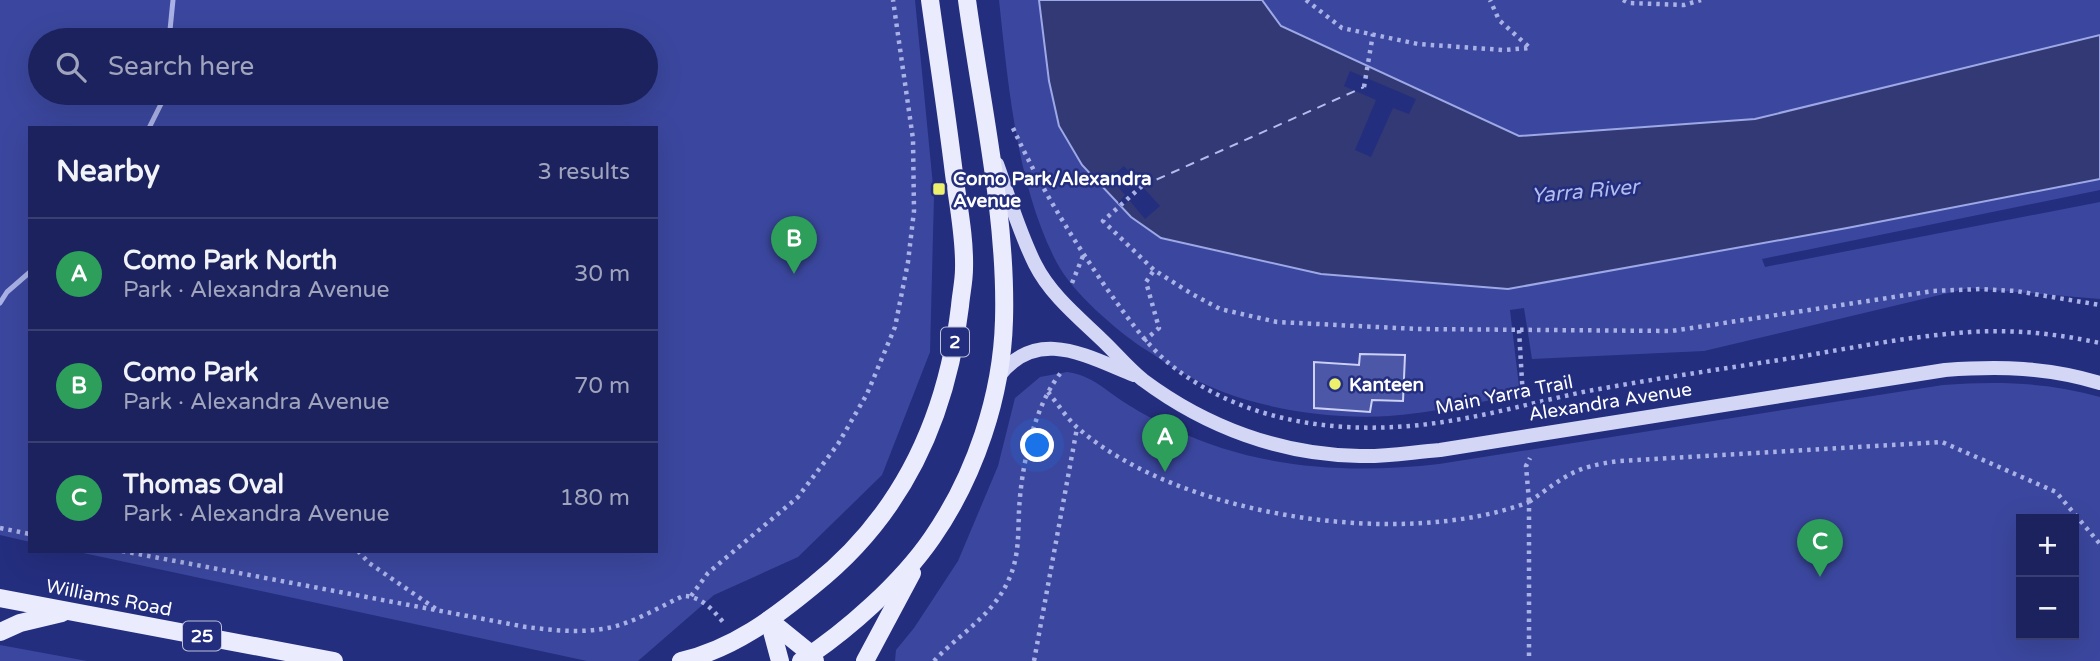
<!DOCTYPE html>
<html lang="en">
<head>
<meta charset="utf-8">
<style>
	body { margin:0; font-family:"Varela Round",sans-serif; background:#282f67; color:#f1f3f6 }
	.controls { position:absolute; right:21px; bottom:21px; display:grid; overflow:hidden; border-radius:0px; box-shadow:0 7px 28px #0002 }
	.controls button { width:63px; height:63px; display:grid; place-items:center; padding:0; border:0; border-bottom:2px solid #393f73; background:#1b225e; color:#f1f3f6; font:35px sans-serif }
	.you { position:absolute; left:1038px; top:446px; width:24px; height:24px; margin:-18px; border:5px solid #fff; border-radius:50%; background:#1a73e8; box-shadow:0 0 0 10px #1a73e833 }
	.badge { display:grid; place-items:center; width:46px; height:46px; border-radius:50%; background:#8c9099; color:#fff; font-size:23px; font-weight:700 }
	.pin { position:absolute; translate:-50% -58px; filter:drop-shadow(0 2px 4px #0008) }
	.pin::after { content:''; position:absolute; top:37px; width:24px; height:21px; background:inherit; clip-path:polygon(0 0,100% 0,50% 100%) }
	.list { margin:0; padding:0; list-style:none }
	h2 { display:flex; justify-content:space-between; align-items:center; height:91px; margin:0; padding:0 28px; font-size:30px }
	h2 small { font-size:23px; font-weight:400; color:#a0a4bc }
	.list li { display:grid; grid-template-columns:46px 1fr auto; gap:21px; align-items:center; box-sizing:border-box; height:112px; padding:0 28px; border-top:2px solid #393f73 }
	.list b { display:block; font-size:26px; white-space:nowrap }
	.list p { margin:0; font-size:23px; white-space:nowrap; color:#a0a4bc }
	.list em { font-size:23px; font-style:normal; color:#a0a4bc }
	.icon { flex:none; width:38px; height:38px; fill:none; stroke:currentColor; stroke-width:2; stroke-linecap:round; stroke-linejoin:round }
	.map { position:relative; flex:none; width:2100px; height:661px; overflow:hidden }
	.search { position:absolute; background:#1b225e; box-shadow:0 7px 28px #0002; left:28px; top:28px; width:630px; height:77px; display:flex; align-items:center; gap:18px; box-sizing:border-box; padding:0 24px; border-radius:38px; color:#a0a4bc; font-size:26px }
	.panel { position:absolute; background:#1b225e; box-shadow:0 7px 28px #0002; left:28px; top:126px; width:630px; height:427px; border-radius:0px }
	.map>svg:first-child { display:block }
</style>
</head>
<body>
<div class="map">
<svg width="2100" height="661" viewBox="0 0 2100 661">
	<rect width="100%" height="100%" fill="#242e7e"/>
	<g fill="#3b479e" fill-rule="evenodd">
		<path d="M0 0H915L934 196 930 352 882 475 798 557 714 595 638 661H587L74 551H656V128H30V542L0 535ZM40 40H646V93H40Z"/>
		<path d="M999 0H1039L1049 81 1059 126 1082 165 1131 217 1161 239 1321 274 1404 281 2100 149V190L1762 259 1765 267 2100 202V299L1969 288 1704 351 1532 359 1524 308 1510 310 1520 395C1477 402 1432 413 1389 416 1320 420 1238 406 1179 371 1166 364 1155 355 1143 348 1116 330 1072 292 1057 263 1017 187 1008 84 999 0Z"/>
		<path d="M1262 0H2100V35L1755 119 1519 136 1281 26Z"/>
		<path d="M1067 372C1092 375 1106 391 1127 404 1141 413 1158 422 1174 429 1257 469 1349 474 1439 464L1943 385C1996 381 2048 382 2100 397V661H895L896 650 914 628 958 561 998 466 1015 398 1040 377ZM2074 519V635H2021V519Z"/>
		<path d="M0 645 87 661H0Z"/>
	</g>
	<path fill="#323975" stroke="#9da8e7" stroke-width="2" d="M1039 0H1262L1281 26 1519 136 1755 119 2100 35V179L1847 228 1508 289 1321 274 1161 238 1131 217 1082 165 1059 126 1049 81Z"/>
	<g fill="#242e7e">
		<path d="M1350 71 1416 99 1409 114 1393 108 1371 157 1355 150 1376 100 1344 86Z"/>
		<path d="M1124 166 1160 206 1145 219 1129 200 1122 207 1118 203 1125 195 1110 178Z"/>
	</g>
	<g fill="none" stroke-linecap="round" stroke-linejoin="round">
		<path stroke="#b4bcee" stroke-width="2" stroke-dasharray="9 7" stroke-linecap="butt" d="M1142 186 1364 87"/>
	</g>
	<path fill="#4c58a7" stroke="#ccd1f5" stroke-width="2" d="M1360 354 1405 355 1403 401 1372 400 1370 412 1314 408V362L1359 365Z"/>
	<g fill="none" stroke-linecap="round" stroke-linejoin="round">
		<g stroke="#a9b1e6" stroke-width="4.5" stroke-dasharray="3.5 5" stroke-linecap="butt">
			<path d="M1306 0 1342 28 1418 44 1503 50 1530 48 1499 20 1490 0"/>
			<path d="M1623 0 1629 3 1684 5 1701 0"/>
			<path d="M1364 87 1373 34"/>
			<path d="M1013 128C1039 185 1072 238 1107 289 1128 318 1147 347 1176 369 1251 426 1352 436 1443 422 1490 415 1536 402 1583 392 1652 379 1722 369 1792 358 1851 348 1911 336 1970 332 2014 329 2058 334 2100 343"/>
			<path d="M1142 186 1103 221 1154 270 1192 294 1220 309 1277 322 1418 329 1672 331 1933 291 1980 289 2016 291 2100 305"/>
			<path d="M1072 283 1083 256"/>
			<path d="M1519 330 1523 398"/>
			<path d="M1144 341 1159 328 1146 282 1154 270"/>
			<path d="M1048 392C1058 404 1067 419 1079 429 1181 517 1404 550 1529 502V661"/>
			<path d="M1529 501 1526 466 1530 458"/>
			<path d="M1529 502C1566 476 1573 467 1619 461L1942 442 2056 492 2100 544"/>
			<path d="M0 528 30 534"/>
			<path d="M122 551 526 627C551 630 577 633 602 629 631 625 657 608 683 596 701 596 712 609 723 622"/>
			<path d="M358 551 369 563 436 609"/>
			<path d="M691 596 708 573 798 497 838 444 867 394 895 327 908 262 914 211 913 139 893 0"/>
			<path d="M934 661C960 633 993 616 1009 579 1019 557 1018 535 1019 511 1021 468 1034 404 1063 370"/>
			<path d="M1034 661 1077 428"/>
		</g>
		<g stroke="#a9b1e6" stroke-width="5">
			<path d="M169 40 173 0"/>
			<path d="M149 128 161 104 163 93"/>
			<path d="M0 303 7 292 30 272"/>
		</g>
		<g stroke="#d3d6f5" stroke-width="14">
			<path d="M997 164C1009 197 1019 232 1035 264 1050 294 1077 316 1101 339 1115 352 1128 368 1143 380 1206 427 1281 455 1360 456 1386 457 1413 452 1440 450L1945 370C2000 366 2047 367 2100 383"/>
			<path d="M998 377C1037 326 1086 356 1134 375"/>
		</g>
		<g stroke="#eaebfd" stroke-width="18">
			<path d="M0 598 334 661"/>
			<path d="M769 620 806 650 815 661"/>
			<path d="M769 620 780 661"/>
			<path d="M0 632 20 623 62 613"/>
			<path d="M681 661C733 649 774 618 814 585 903 514 947 417 960 306 961 294 964 281 964 269 965 238 958 204 954 174 947 116 938 58 930 0"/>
			<path d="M801 661C847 631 901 583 932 538 975 476 1002 396 1004 320 1007 217 981 103 967 0"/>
			<path d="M865 661 912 573"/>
		</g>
	</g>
	<g fill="#ecf06c" stroke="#242e7e" stroke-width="2.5">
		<rect x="932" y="182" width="14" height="14" rx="3.5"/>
		<circle cx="1335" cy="384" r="7"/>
	</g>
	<g text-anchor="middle" stroke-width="5" stroke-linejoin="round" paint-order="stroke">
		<g fill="#242e7e" stroke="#bdc0d8" stroke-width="2">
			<rect x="941" y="327.5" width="28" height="29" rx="5"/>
			<rect x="183" y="621.5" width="38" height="29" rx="5"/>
		</g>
		<g font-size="18" font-weight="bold" fill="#fff">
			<text x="955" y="348">2</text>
			<text x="202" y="642">25</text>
		</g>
		<g font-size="19" font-weight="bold" fill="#fff" stroke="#242e7e" text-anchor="start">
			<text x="953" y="185">Como Park/Alexandra<tspan x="953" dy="22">Avenue</tspan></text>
			<text x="1349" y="391">Kanteen</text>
		</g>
		<g font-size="19" fill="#fff" stroke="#242e7e">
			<text transform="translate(1504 394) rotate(-11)" y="7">Main Yarra Trail</text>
			<text transform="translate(1610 401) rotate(-9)" y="7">Alexandra Avenue</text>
			<text transform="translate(109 597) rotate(11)" y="7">Williams Road</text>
		</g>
		<g font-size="21" font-style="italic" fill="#b4bcee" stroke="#242e7e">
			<text transform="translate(1585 191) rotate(-5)" y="7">Yarra River</text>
		</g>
	</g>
</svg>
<div class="controls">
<button>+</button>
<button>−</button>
</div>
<div class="you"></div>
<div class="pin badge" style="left:1165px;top:472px;background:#2e9e5b">A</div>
<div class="pin badge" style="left:794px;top:274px;background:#2e9e5b">B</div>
<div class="pin badge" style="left:1820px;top:577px;background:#2e9e5b">C</div>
<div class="search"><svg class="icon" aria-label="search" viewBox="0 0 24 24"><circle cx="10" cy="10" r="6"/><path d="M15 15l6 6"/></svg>Search here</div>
<section class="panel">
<h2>Nearby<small>3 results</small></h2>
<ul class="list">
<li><span class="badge" style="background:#2e9e5b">A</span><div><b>Como Park North</b><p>Park · Alexandra Avenue</p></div><em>30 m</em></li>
<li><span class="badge" style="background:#2e9e5b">B</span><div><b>Como Park</b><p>Park · Alexandra Avenue</p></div><em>70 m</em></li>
<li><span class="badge" style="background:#2e9e5b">C</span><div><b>Thomas Oval</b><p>Park · Alexandra Avenue</p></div><em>180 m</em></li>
</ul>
</section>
</div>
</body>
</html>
